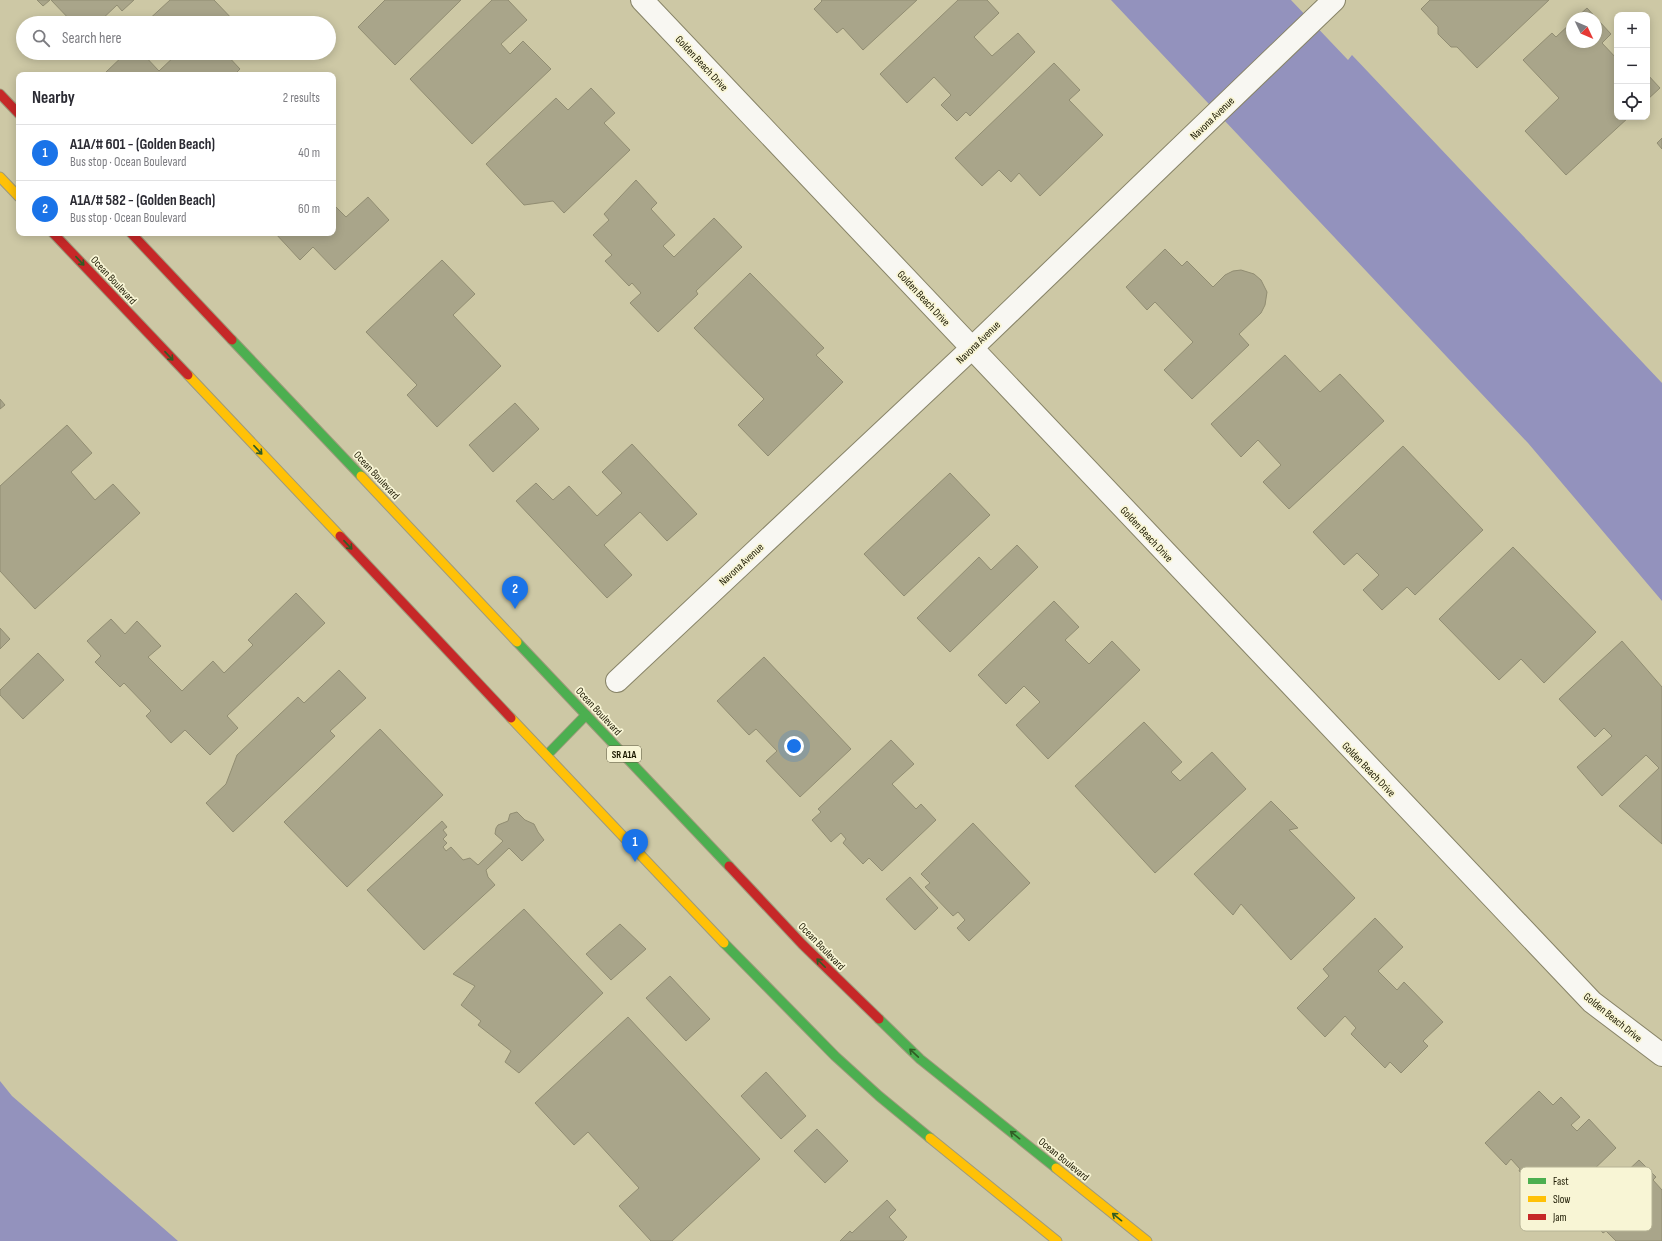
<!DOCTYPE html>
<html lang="en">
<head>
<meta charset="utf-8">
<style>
	body { margin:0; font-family:"Sofia Sans Condensed",sans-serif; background:#f2f2f3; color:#2b2b33 }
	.controls { position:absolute; right:12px; top:12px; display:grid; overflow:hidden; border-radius:8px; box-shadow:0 2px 10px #0003 }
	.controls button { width:36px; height:36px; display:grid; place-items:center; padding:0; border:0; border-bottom:1px solid #e1e1e2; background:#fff; color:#2b2b33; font:20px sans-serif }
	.compass { position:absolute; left:1566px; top:12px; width:36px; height:36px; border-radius:50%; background:#fff; box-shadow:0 2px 10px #0003; rotate:134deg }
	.you { position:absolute; left:794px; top:746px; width:14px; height:14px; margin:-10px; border:3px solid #fff; border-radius:50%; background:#1a73e8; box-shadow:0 0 0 6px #1a73e833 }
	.badge { display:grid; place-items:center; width:26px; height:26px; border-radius:50%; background:#1a73e8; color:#fff; font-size:13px; font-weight:700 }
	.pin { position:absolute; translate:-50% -33px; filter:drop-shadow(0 1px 2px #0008) }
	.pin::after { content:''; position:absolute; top:21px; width:14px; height:12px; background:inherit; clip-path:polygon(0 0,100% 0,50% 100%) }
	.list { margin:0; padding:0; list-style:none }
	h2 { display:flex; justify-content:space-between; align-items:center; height:52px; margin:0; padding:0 16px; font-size:17px }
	h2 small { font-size:13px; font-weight:400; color:#7c7c81 }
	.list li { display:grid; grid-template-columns:26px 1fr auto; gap:12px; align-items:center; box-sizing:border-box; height:56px; padding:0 16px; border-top:1px solid #e1e1e2 }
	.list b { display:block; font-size:15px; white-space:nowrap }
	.list p { margin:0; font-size:13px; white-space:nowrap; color:#7c7c81 }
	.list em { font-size:13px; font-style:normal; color:#7c7c81 }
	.icon { flex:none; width:22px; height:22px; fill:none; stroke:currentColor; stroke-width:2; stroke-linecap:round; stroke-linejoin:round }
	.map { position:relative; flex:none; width:1662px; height:1241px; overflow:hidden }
	.search { position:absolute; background:#fff; box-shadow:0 2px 10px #0003; left:16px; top:16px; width:320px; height:44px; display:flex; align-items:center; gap:10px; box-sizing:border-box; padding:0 14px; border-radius:22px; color:#7c7c81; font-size:15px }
	.panel { position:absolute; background:#fff; box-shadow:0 2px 10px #0003; left:16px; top:72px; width:320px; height:164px; border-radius:8px }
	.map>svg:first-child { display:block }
</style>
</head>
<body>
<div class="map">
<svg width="1662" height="1241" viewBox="0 0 1662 1241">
	<rect width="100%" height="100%" fill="#cdc8a5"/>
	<g fill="#9392bd">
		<path d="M1111 0H1291L1348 60 1352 55 1662 383V601L1528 443Z"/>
		<path d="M0 1081 12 1096 178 1241H0Z"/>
	</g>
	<g fill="#a9a58a" stroke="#918d72">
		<path d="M37 0H50L43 6Z"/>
		<path d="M51 0H134L122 11 117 5 98 23H73Z"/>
		<path d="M170 0H214L236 23H145Z"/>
		<path d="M385 0H461L395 65 358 27Z"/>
		<path d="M492 0H508L527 20 501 44 510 54 523 41 551 69 472 144 410 79Z"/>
		<path d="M821 0H917L863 50 843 28 837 33 814 9 822 1Z"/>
		<path d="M958 0H987L999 13 974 37 992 56 1018 33 1035 52 970 116 966 112 957 121 941 105 951 95 934 77 907 103 880 74Z"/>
		<path d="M1430 0H1549L1477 68 1457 47H1451L1438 34V27L1421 9Z"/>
		<path d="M1587 8 1611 34 1602 43 1617 59V117H1629L1566 175 1525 131 1559 98 1523 60 1552 33 1556 37 1572 22V42H1596V18H1576Z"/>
		<path d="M126 53H142L159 71 178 53H225L240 69 234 75H108L106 72Z"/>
		<path d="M1054 63 1080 90 1069 100 1103 135 1040 196 1019 173 1011 182 999 170 982 186 955 158Z"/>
		<path d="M1647 74 1660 88 1647 100Z"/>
		<path d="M591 88 615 113 604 123 630 150 564 213 553 201 524 205 486 164 556 98 568 110Z"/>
		<path d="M1662 138V149L1657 143Z"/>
		<path d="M636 180 657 203 651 209 675 235 663 246 674 257 714 218 742 247 696 291 698 294 658 332 630 303 641 293 632 283 629 286 605 261 612 255 593 235 609 220 604 214Z"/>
		<path d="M368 197 389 220 335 270 313 247 300 260 275 233H333V204L346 217Z"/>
		<path d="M1165 249 1182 266 1187 261 1213 287 1225 275 1233 271 1241 270 1254 274 1261 280 1267 292 1265 305 1261 313 1239 334 1249 345 1192 399 1164 370 1193 342 1155 302 1147 310 1126 287Z"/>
		<path d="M442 260 475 294 453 315 501 366 437 427 407 395 417 385 366 332Z"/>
		<path d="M750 273 824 348 816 355 843 382 768 456 738 425 764 399 694 328Z"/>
		<path d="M1285 355 1320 392 1340 374 1384 421 1289 509 1263 482 1281 465 1258 440 1241 457 1211 424Z"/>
		<path d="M0 399 5 405 0 409Z"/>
		<path d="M515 403 539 429 493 472 469 445Z"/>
		<path d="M67 425 92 453 71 472 95 500 113 484 140 513 35 609 0 571V486Z"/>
		<path d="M632 444 697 514 667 541 640 512 604 545 632 575 607 598 516 501 536 483 553 500 569 486 597 516 622 493 602 472Z"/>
		<path d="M1403 446 1483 530 1415 595 1407 587 1382 610 1363 590 1379 575 1357 553 1344 565 1313 532Z"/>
		<path d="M950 473 990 515 904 596 864 554Z"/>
		<path d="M1017 545 1038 567 950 652 917 618 979 557 991 570Z"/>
		<path d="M1513 547 1596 632 1544 683 1521 659 1499 680 1439 619Z"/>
		<path d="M296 593 325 623 227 716 238 728 210 755 185 730 171 743 146 716 151 711 124 683 120 687 95 662 101 656 87 641 111 619 125 634 137 621 161 646 148 657 182 691 213 661 224 673 253 645 248 640Z"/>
		<path d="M1054 601 1079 627 1065 640 1089 664 1112 641 1140 670 1048 759 1016 725 1040 702 1024 686 1006 704 978 675Z"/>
		<path d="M0 628 10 639 0 649Z"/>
		<path d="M1622 641 1662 687V844L1619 806 1659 768 1646 755 1602 796 1577 767 1612 736 1604 728 1595 737 1559 699Z"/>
		<path d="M38 653 64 680 23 719 0 695V690Z"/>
		<path d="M764 657 851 749 800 797 766 761 777 751 756 729 749 735 717 701Z"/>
		<path d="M339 670 366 698 330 731 335 736 233 832 206 803 226 784 237 755 298 697 304 703Z"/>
		<path d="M1144 722 1182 762 1171 772 1180 781 1212 752 1246 789 1155 873 1075 786Z"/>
		<path d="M380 729 443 795 347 887 284 822Z"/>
		<path d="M891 740 914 764 892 784 916 809 921 804 936 820 882 871 869 858 863 864 843 843 846 839 841 833 831 842 812 820 821 812 818 809Z"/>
		<path d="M1271 801 1298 828 1289 830 1355 898 1291 960 1241 904 1233 915 1194 874Z"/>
		<path d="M517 812 525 820 534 824 538 832 544 840 522 861 509 848 486 870 488 877 495 885 424 950 367 890 442 821 447 827 443 830 447 835 443 839 447 843 443 847 446 851 451 847 463 860 470 858 478 865 503 841 495 834 496 828 498 825 508 821 510 814Z"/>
		<path d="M973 823 1030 883 969 941 957 928 965 920 958 912 953 916 925 887 930 883 921 874Z"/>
		<path d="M910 877 938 908 915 930 886 899Z"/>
		<path d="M524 909 603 993 519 1073 505 1062 511 1051 478 1025 481 1021 461 1005 475 986 453 974Z"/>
		<path d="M1375 918 1403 947 1378 971 1397 990 1404 982 1443 1022 1423 1041 1428 1046 1401 1073 1390 1062 1385 1068 1351 1034 1356 1028 1345 1016 1325 1037 1297 1008 1329 976 1323 969Z"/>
		<path d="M620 924 646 949 611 980 586 954Z"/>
		<path d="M670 976 710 1019 686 1041 646 998Z"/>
		<path d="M628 1017 760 1159 672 1241H651L619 1206 639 1188 588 1132 574 1145 535 1103Z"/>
		<path d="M766 1072 806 1116 781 1139 741 1096Z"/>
		<path d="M1539 1091 1553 1105 1561 1097 1580 1117 1571 1125 1577 1131 1589 1119 1616 1148 1556 1206 1519 1171 1520 1169 1511 1159 1506 1165 1485 1143Z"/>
		<path d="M817 1129 848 1161 825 1183 794 1151Z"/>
		<path d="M1639 1160 1656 1177 1653 1180 1662 1190V1241H1616L1606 1231 1603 1233 1584 1212Z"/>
		<path d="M887 1200 896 1210 889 1217 907 1237 903 1241H840L850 1231 852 1233Z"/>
	</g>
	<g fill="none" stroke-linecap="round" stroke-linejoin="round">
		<g stroke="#878367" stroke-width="24">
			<g id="street">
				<path d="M642 0 1592 1002 1662 1055"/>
				<path d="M617 681 971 349 1334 0"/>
			</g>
		</g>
		<g stroke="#9e9a7b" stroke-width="11">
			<g id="fast">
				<path d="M232 340 361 476"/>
				<path d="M517 642 729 866"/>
				<path d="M547 755 586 715"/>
				<path d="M724 943 835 1056 879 1096 930 1138"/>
				<path d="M879 1019 920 1059 1056 1168"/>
			</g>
		</g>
		<g stroke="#9e9a7b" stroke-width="11">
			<g id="slow">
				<path d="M0 177 19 197"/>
				<path d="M188 375 340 536"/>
				<path d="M361 476 517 642"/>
				<path d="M511 718 724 943"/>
				<path d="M930 1138 1057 1241"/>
				<path d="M1056 1168 1147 1241"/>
			</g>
		</g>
		<g stroke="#9e9a7b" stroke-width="11">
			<g id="jam">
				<path d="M0 94 19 114"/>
				<path d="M53 233 188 375"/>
				<path d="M131 233 232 340"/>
				<path d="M340 536 511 718"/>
				<path d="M729 866 802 944 879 1019"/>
			</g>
		</g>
		<use href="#street" stroke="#f8f7f2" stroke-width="22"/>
		<use href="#fast" stroke="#4caf50" stroke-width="9"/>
		<use href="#slow" stroke="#ffc107" stroke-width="9"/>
		<use href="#jam" stroke="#c62828" stroke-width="9"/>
	</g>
	<defs><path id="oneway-shaft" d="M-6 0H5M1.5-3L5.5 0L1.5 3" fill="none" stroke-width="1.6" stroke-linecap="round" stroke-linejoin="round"/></defs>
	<g stroke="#315c25">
		<use href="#oneway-shaft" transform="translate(80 261) rotate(47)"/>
		<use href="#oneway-shaft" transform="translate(169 356) rotate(47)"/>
		<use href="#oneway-shaft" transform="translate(258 450) rotate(47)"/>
		<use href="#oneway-shaft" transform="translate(348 545) rotate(47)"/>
		<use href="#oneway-shaft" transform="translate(821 963) rotate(-135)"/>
		<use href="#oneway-shaft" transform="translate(914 1053) rotate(-137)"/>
		<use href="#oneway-shaft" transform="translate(1015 1135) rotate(-141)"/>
		<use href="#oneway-shaft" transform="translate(1117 1217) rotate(-141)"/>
	</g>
	<g text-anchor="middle" stroke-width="3.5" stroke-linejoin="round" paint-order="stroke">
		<rect fill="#f8f5d5" stroke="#5d5a41" stroke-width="1" x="607" y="746" width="34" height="16" rx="3"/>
		<g font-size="10" font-weight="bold" fill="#1b1801">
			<text x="624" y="758">SR A1A</text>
		</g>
		<g font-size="11" fill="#1b1801" stroke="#f8f5d5">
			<text transform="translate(702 63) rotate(47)" y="4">Golden Beach Drive</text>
			<text transform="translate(1212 118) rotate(-44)" y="4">Navona Avenue</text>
			<text transform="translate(114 280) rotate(47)" y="4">Ocean Boulevard</text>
			<text transform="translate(924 298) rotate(47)" y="4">Golden Beach Drive</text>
			<text transform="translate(978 342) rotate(-44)" y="4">Navona Avenue</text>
			<text transform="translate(377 475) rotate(47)" y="4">Ocean Boulevard</text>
			<text transform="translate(1147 534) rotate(47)" y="4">Golden Beach Drive</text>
			<text transform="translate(741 564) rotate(-43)" y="4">Navona Avenue</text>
			<text transform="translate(599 711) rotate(47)" y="4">Ocean Boulevard</text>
			<text transform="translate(1369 769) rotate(46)" y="4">Golden Beach Drive</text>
			<text transform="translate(822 946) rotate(46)" y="4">Ocean Boulevard</text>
			<text transform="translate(1613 1017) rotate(39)" y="4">Golden Beach Drive</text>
			<text transform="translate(1064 1159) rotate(39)" y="4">Ocean Boulevard</text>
		</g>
	</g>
	<rect x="1520" y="1167" width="132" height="64" rx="6" fill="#f8f5d5" stroke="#b6b395" stroke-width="1"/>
	<rect x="1528" y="1178" width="18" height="6" fill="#4caf50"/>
	<rect x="1528" y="1196" width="18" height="6" fill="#ffc107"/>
	<rect x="1528" y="1214" width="18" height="6" fill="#c62828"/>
	<g font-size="11" fill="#1b1801">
		<text x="1553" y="1185">Fast</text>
		<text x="1553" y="1203">Slow</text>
		<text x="1553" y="1221">Jam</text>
	</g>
</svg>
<div class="controls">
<button>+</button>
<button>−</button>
<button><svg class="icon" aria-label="locate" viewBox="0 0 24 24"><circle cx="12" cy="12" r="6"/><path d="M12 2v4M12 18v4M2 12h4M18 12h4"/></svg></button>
</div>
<svg class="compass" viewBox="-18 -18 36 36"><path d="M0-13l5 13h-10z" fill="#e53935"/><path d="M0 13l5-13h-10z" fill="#7c7c81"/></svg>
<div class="you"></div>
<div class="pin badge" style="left:635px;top:862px">1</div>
<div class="pin badge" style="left:515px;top:609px">2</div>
<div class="search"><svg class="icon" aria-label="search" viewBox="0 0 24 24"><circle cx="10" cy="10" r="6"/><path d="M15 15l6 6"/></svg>Search here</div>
<section class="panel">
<h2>Nearby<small>2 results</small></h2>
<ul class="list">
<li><span class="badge">1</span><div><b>A1A/# 601 - (Golden Beach)</b><p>Bus stop · Ocean Boulevard</p></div><em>40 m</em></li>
<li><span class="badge">2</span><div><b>A1A/# 582 - (Golden Beach)</b><p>Bus stop · Ocean Boulevard</p></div><em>60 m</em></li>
</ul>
</section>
</div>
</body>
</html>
